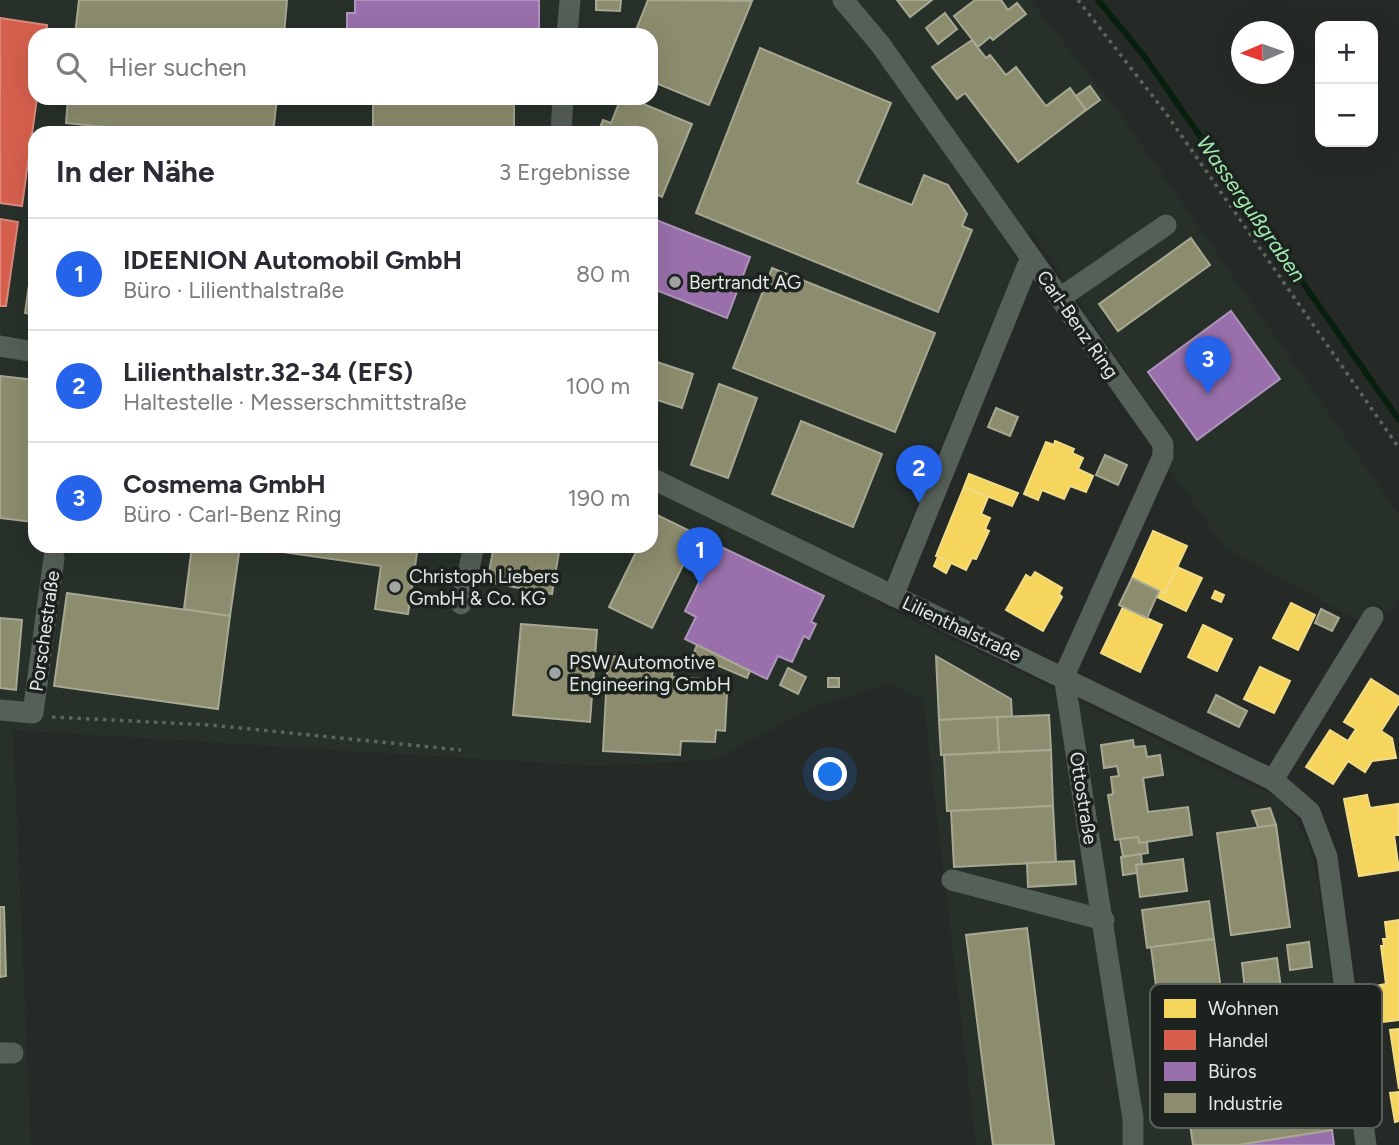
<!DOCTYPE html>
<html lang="de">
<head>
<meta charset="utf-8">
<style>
	body { margin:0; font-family:Figtree,sans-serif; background:#f7f7f7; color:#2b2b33 }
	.controls { position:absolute; right:21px; top:21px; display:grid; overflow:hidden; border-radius:14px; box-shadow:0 7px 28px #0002 }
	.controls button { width:63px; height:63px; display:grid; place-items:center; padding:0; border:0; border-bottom:2px solid #e1e1e2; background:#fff; color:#2b2b33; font:35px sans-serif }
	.compass { position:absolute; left:1231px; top:21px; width:63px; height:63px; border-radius:50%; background:#fff; box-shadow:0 7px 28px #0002; rotate:268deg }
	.you { position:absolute; left:831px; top:775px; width:24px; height:24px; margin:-18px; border:5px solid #fff; border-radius:50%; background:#1a73e8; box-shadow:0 0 0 10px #1a73e833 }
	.badge { display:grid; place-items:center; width:46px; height:46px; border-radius:50%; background:#2563eb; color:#fff; font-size:23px; font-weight:700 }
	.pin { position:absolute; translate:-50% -58px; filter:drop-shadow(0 2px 4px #0008) }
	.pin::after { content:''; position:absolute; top:37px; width:24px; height:21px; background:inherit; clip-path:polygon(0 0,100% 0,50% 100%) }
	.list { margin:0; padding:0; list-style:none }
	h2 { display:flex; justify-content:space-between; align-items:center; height:91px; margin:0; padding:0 28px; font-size:30px }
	h2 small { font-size:23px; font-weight:400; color:#7c7c81 }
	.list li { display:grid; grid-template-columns:46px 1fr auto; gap:21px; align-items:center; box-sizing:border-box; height:112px; padding:0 28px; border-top:2px solid #e1e1e2 }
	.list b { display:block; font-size:26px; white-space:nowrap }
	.list p { margin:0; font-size:23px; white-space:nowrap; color:#7c7c81 }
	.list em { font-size:23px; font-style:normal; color:#7c7c81 }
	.icon { flex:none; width:38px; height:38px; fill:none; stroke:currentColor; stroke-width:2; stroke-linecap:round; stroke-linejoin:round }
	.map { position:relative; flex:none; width:1399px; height:1145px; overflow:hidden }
	.search { position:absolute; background:#fff; box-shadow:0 7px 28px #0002; left:28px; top:28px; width:630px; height:77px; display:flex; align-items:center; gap:18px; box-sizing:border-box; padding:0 24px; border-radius:21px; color:#7c7c81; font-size:26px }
	.panel { position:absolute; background:#fff; box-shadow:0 7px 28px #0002; left:28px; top:126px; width:630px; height:427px; border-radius:21px }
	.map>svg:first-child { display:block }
</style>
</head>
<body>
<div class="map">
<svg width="1399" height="1145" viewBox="0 0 1399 1145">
	<rect width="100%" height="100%" fill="#262a27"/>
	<path fill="#273129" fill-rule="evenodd" d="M0 0H1030L1122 117 1399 515V600L1391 614 1371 601 1359 621 1225 548 1171 471 1165 469 1176 444 1030 230 876 602 1278 798 1290 811 1308 841 1318 884 1355 1145H976L923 699 889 684 817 706 713 760 596 766 13 730 31 1145H0ZM35 35H651V98H35ZM35 133H651V546H35Z"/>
	<g fill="#f6d55c" stroke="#f1db85" stroke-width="2">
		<path d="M1055 441 1074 449 1072 453 1083 458 1078 469 1093 476 1086 492 1070 486 1064 499 1042 490 1038 500 1024 494 1046 442 1054 445Z"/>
		<path d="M969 474 1018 493 1012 506 964 487Z"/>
		<path d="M964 487 988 497 981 514 990 518 985 529 989 531 976 559 972 558 966 570 936 556Z"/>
		<path d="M1153 531 1187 546 1165 593 1132 578Z"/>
		<path d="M938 557 951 563 946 573 934 566Z"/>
		<path d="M1177 567 1202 578 1186 611 1157 597 1159 591 1165 593Z"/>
		<path d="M1035 572 1062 588 1059 594 1062 597 1043 631 1006 610 1026 575 1031 578Z"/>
		<path d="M1215 591 1224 595 1221 602 1212 598Z"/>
		<path d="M1291 603 1315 615 1298 650 1273 638Z"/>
		<path d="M1123 607 1162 625 1140 672 1101 653Z"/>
		<path d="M1203 625 1232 639 1217 671 1188 657Z"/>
		<path d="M1260 667 1290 681 1274 713 1244 699Z"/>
		<path d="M1371 679 1399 697V703L1381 731 1392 738 1396 758 1372 761 1365 772 1348 761 1333 784 1306 767 1330 730 1348 741 1356 729 1344 722Z"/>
		<path d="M1367 795 1370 808 1398 804 1399 835H1394L1399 870 1359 876 1344 799Z"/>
		<path d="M1399 920V1020L1383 1022 1375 986 1386 984 1381 946H1384L1383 939H1387L1385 922Z"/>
		<path d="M1399 1029V1089L1390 1030Z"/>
		<path d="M1399 1092V1121L1395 1122 1390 1093Z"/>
	</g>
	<g fill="#d6604d" stroke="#da897b" stroke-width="2">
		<path d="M0 18 47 25 46 35H35L37 98 22 206 0 203Z"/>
		<path d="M0 219 18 222 6 306H0Z"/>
	</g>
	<g fill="#9970ab" stroke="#b094bd" stroke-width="2">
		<path d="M355 0H539V35L347 32V13H355Z"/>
		<path d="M651 218 750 257 727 318 651 288Z"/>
		<path d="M1231 311 1280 379 1197 440 1148 372Z"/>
		<path d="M717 545 824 596 811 622 816 624 809 639 804 636 792 662 778 656 767 679 685 639 696 617 685 611Z"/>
		<path d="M1332 1130 1334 1145H1237Z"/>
	</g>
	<g fill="#8c8c6e" stroke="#a7a892" stroke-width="2">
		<path d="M79 0H287L284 35H75Z"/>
		<path d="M596 0H621L620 11 596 10Z"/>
		<path d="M648 0 752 1 709 105 651 81V35H634Z"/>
		<path d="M897 0H932L910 17Z"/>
		<path d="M975 0H1001L1008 10 1017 3 1026 14 993 40 990 37 978 47 954 16Z"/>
		<path d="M945 13 957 29 938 44 926 28Z"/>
		<path d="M972 40 986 58 990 55 1006 75 1016 67 1046 106 1070 88 1086 110 1018 162 965 93 957 99 932 67Z"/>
		<path d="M760 48 891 103 857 183 912 205 924 175 948 185 967 214 962 226 972 230 938 312 696 213Z"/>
		<path d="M1090 86 1100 100 1086 110 1076 96Z"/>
		<path d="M68 98H277L273 133H125V129L66 123Z"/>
		<rect x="373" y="98" width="141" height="35"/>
		<path d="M621 98H629L692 124 662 197 651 192V133H598L603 120 611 123Z"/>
		<path d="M1191 238 1210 265 1118 331 1099 304Z"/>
		<path d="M35 242V315L25 313Z"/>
		<path d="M772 268 935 333 895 432 733 368Z"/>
		<path d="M651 360 693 374 682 408 651 398Z"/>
		<path d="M0 376 35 380V532L31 531 33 522 0 518Z"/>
		<path d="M719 384 757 398 728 478 691 465Z"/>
		<path d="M996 408 1018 417 1010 436 988 427Z"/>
		<path d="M801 421 882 454 853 527 772 494Z"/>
		<path d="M1105 455 1127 465 1118 485 1096 475Z"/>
		<path d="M655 514 698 535 652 628 609 607 639 546H651V522Z"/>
		<path d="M192 546H240L230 616 184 609Z"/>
		<path d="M269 546H418L408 614 375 609 381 566 268 550Z"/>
		<path d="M494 546H560L552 594 487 582Z"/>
		<path d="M1132 578 1159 591 1147 618 1119 605Z"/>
		<path d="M67 593 230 616 218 709 54 686Z"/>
		<path d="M1321 609 1339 618 1332 631 1315 623Z"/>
		<path d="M0 618 22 620 16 690 0 688Z"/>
		<path d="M521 624 597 630 590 722 513 715Z"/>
		<path d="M697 645 750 671 747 678 693 655Z"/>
		<path d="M608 656 673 660 672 677 718 680 717 693H727L725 731 716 730 715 742 681 741 680 755 603 751Z"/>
		<path d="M936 656 1011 699 1012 717 939 720Z"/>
		<path d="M788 668 806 677 798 694 780 685Z"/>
		<rect x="828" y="678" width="11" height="9"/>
		<path d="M1216 695 1247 711 1239 727 1208 712Z"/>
		<path d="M1049 715 1051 750 999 752 997 717Z"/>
		<path d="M997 717 999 752 941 755 939 720Z"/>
		<path d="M1133 740 1134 747 1145 746 1147 757 1160 755 1163 775 1143 778 1148 812 1188 807 1192 835 1139 843 1138 837 1115 840 1108 795 1113 794 1111 777 1119 776 1117 766 1104 768 1101 745Z"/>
		<path d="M1051 750 1053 806 947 811 944 755Z"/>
		<path d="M1053 806 1056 862 954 867 951 811Z"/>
		<path d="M1270 808 1276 825 1258 827 1252 811Z"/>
		<path d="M1276 825 1290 927 1231 935 1217 833Z"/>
		<path d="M1138 837 1139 843 1147 842 1148 853 1123 857 1120 839Z"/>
		<path d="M1141 854 1142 864 1136 865 1137 873 1123 875 1121 857Z"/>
		<path d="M1183 859 1187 891 1140 897 1136 865Z"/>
		<path d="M1074 861 1076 884 1028 887 1027 863Z"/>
		<path d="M1209 901 1214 939 1147 948 1142 910Z"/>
		<path d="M0 907H4L6 976 0 977Z"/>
		<path d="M1027 928 1054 1145H993L966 935Z"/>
		<path d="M1214 939 1233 1077 1169 1085 1151 947Z"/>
		<path d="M1309 942 1312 967 1290 970 1287 945Z"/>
		<path d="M1277 958 1284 1012 1244 1017 1240 991 1245 990 1242 963Z"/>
		<path d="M1325 1083 1332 1130 1237 1145H1193L1187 1104Z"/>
	</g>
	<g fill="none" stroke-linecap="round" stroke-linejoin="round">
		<path stroke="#081f0e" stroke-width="6" d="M1098 0 1144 56 1399 420"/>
		<g stroke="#5c655e" stroke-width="3.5" stroke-dasharray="3.5 5" stroke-linecap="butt">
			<path d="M1078 0 1165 112 1399 448"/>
			<path d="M52 717 210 725 461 750"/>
		</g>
		<g stroke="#556058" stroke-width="21">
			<path d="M843 0 880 44 1163 444V456L1064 676 1133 1119V1145"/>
			<path d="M567 35 570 0"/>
			<path d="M561 133 563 98"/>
			<path d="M1060 298 1166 225"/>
			<path d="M0 346 35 352"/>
			<path d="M651 478 1273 780 1310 812 1327 857 1366 1145"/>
			<path d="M893 596 1031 257"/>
			<path d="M461 604 474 546"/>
			<path d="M0 710 33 713 54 558"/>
			<path d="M1273 780 1373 617"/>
			<path d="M952 880 1104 920"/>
			<path d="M0 1053H13"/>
		</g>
	</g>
	<g fill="#a2a6a3" stroke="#1c221d" stroke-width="2.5">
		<circle cx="675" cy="282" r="7"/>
		<circle cx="395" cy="587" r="7"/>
		<circle cx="555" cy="673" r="7"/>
	</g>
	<g text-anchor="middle" stroke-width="7" stroke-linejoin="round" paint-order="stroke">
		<g font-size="19" fill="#e5e9e6" stroke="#1c221d" text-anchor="start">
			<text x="689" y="289">Bertrandt AG</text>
			<text x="409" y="583">Christoph Liebers<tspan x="409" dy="22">GmbH &amp; Co. KG</tspan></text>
			<text x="569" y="669">PSW Automotive<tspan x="569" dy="22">Engineering GmbH</tspan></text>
		</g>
		<g font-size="19" fill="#e5e9e6" stroke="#1c221d">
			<text transform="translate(1078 324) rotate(55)" y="7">Carl-Benz Ring</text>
			<text transform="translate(962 628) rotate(25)" y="7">Lilienthalstraße</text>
			<text transform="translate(44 631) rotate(-82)" y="7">Porschestraße</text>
			<text transform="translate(1084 798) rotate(81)" y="7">Ottostraße</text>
		</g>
		<g font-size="21" font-style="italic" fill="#a1ecb2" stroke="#1c221d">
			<text transform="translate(1251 209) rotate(55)" y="7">Wassergußgraben</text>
		</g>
	</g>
	<rect x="1150" y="984" width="232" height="144" rx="10" fill="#1c221d" stroke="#585e59" stroke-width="2"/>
	<rect x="1164" y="999" width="32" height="19" fill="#f6d55c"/>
	<rect x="1164" y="1030" width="32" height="20" fill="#d6604d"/>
	<rect x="1164" y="1062" width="32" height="19" fill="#9970ab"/>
	<rect x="1164" y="1093" width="32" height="20" fill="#8c8c6e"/>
	<g font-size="19" fill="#e5e9e6">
		<text x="1208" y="1015">Wohnen</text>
		<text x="1208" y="1047">Handel</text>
		<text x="1208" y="1078">Büros</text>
		<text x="1208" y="1110">Industrie</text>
	</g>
</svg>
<div class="controls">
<button>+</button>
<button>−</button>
</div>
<svg class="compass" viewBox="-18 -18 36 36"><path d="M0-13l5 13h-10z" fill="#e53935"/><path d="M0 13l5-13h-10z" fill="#7c7c81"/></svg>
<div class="you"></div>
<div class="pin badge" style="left:700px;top:585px">1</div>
<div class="pin badge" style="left:919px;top:503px">2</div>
<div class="pin badge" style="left:1208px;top:394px">3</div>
<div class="search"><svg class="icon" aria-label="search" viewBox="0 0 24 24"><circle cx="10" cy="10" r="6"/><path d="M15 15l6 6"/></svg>Hier suchen</div>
<section class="panel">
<h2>In der Nähe<small>3 Ergebnisse</small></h2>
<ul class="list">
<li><span class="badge">1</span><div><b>IDEENION Automobil GmbH</b><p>Büro · Lilienthalstraße</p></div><em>80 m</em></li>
<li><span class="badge">2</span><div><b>Lilienthalstr.32-34 (EFS)</b><p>Haltestelle · Messerschmittstraße</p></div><em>100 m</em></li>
<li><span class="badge">3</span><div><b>Cosmema GmbH</b><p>Büro · Carl-Benz Ring</p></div><em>190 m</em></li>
</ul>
</section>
</div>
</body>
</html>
